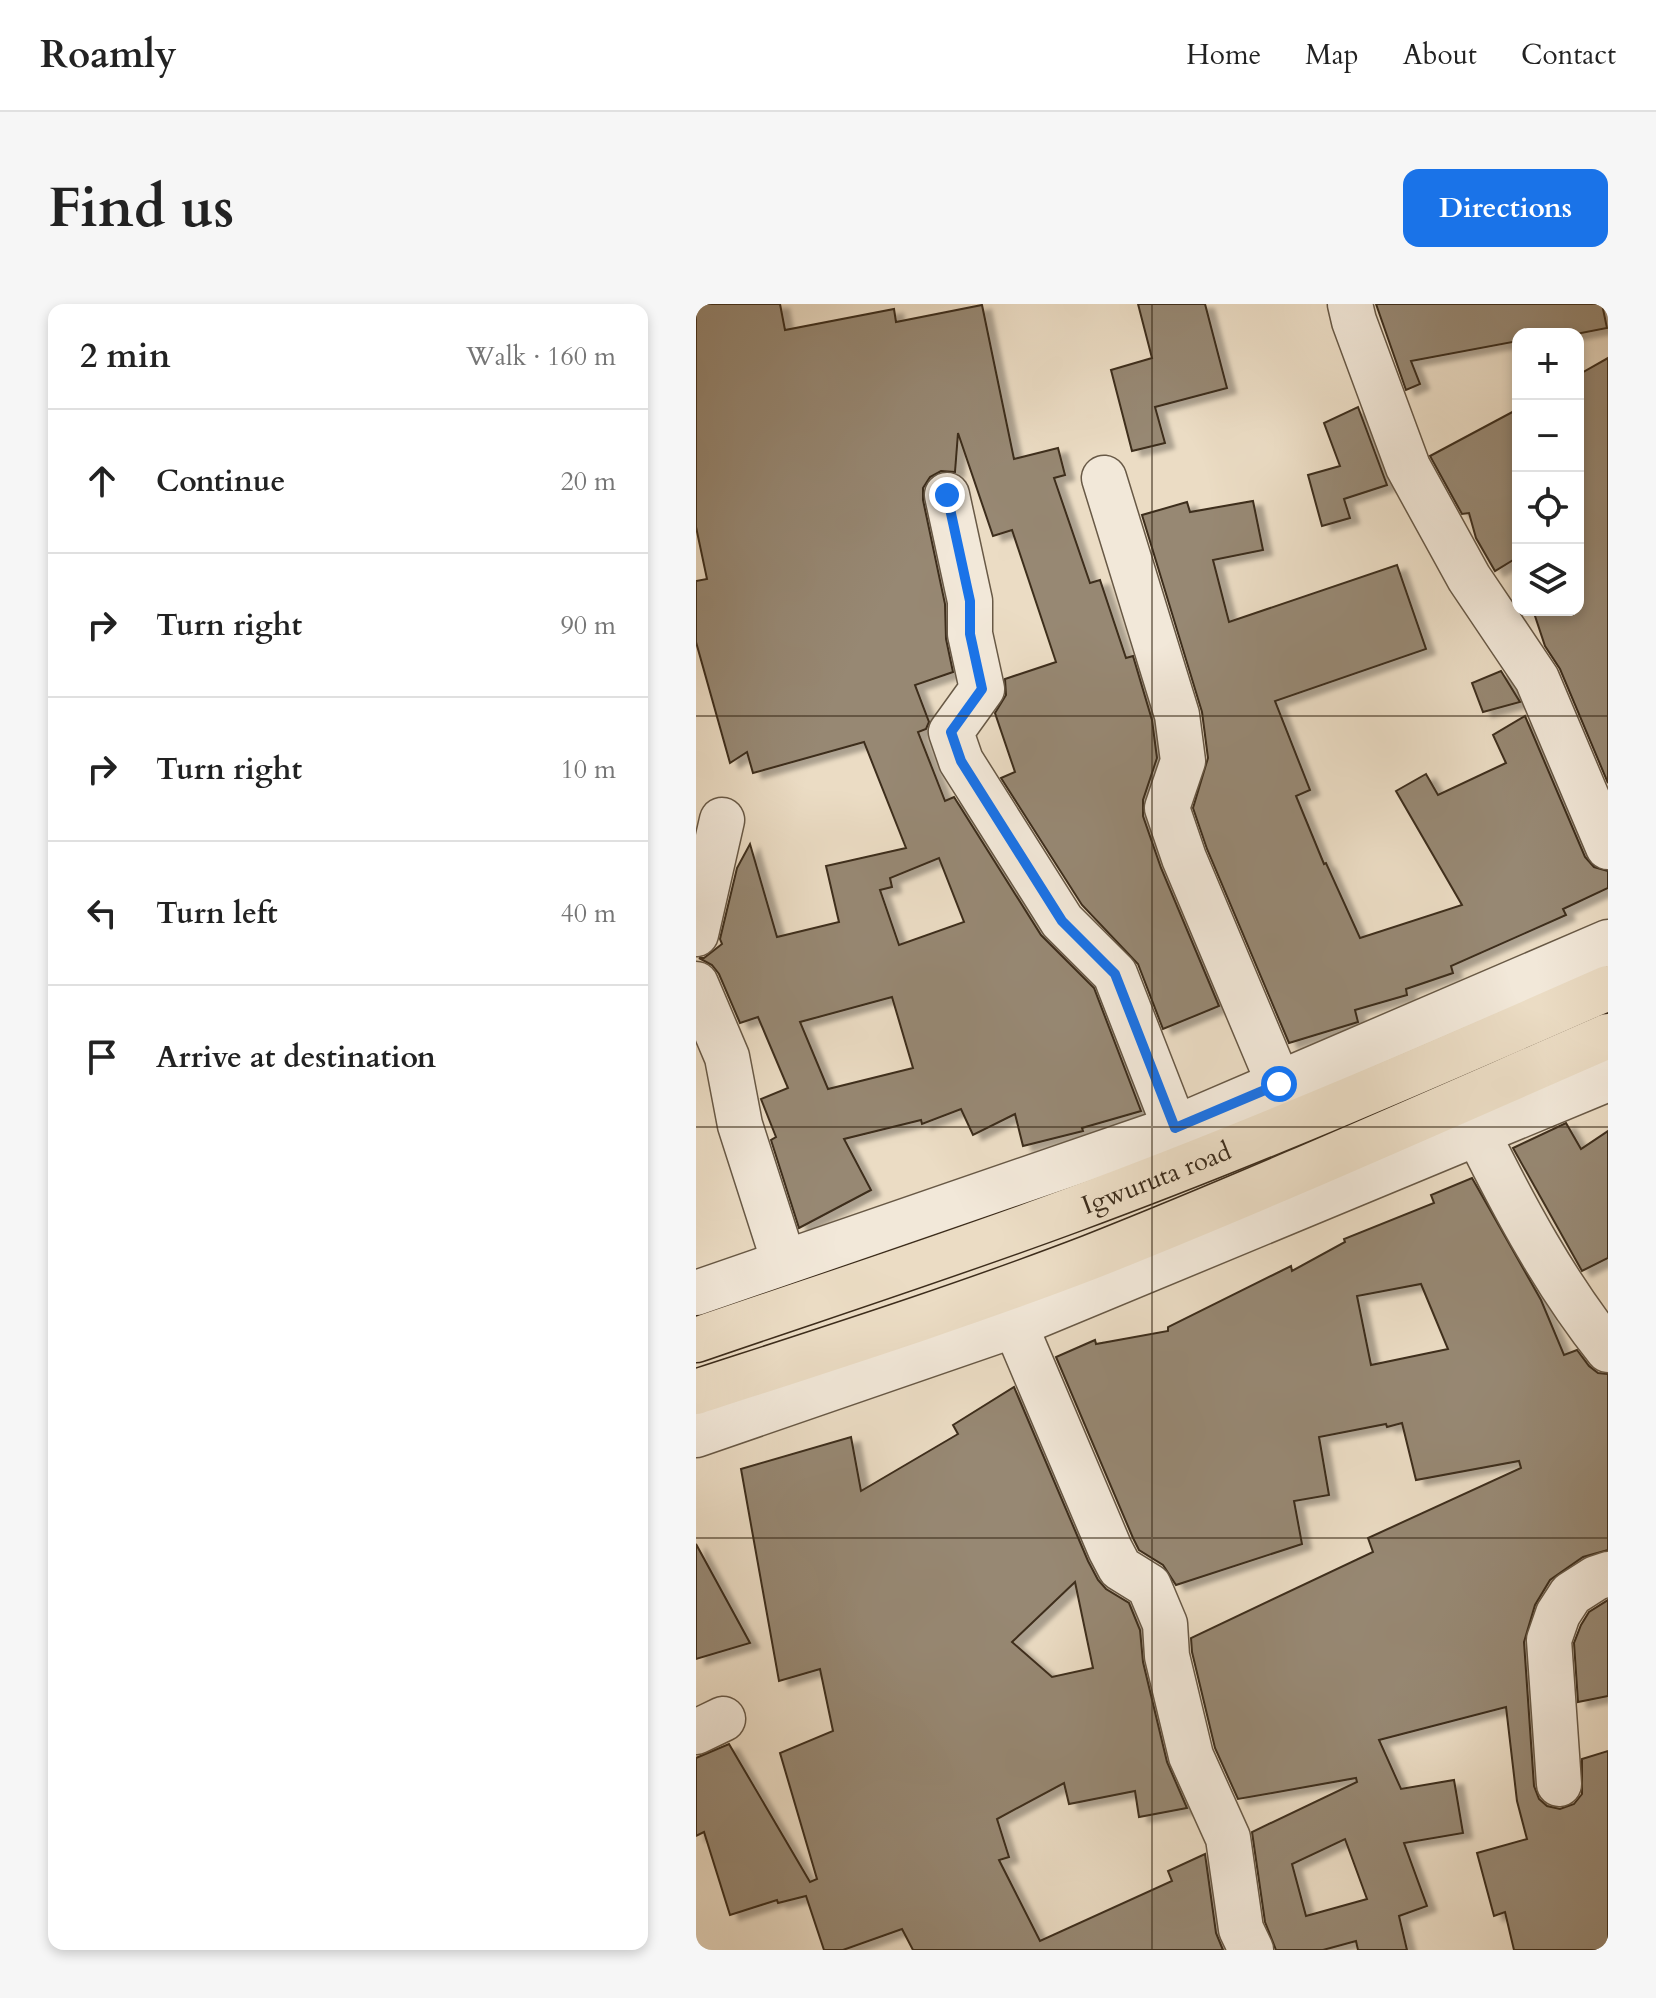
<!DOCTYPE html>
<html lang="en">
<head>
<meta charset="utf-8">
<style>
	body { margin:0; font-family:Cardo,serif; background:#f6f6f6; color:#222 }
	.controls { position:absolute; right:24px; top:24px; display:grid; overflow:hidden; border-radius:16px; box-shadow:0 4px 12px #0003 }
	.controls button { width:72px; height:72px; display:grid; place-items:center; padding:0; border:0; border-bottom:2px solid #e0e0e0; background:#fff; color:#222; font:40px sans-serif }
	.stop { position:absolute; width:24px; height:24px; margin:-18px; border:6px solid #1a73e8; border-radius:50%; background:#fff }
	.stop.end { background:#1a73e8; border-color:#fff; box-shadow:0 2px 8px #0008 }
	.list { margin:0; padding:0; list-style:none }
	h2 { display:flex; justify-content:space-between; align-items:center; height:104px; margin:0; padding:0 32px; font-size:34px }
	h2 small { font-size:26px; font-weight:400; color:#767676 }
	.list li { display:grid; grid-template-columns:52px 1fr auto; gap:24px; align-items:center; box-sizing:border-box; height:144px; padding:0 32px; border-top:2px solid #e0e0e0 }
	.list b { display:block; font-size:30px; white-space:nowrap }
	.list em { font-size:26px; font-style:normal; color:#767676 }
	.icon { flex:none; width:44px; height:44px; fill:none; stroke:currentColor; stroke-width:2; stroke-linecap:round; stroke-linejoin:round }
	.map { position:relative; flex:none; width:912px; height:1646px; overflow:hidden; border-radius:16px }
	header { display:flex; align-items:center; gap:48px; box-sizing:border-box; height:112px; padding:0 40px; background:#fff; border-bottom:2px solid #e0e0e0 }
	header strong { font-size:38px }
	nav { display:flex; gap:44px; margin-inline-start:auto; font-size:28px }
	.intro { display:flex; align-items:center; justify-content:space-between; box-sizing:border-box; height:192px; padding:0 48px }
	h1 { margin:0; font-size:56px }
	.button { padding:20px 36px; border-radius:16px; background:#1a73e8; color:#fff; font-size:28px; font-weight:700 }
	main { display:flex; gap:48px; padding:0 48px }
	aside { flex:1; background:#fff; border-radius:16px; box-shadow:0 4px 12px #0003 }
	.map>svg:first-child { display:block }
</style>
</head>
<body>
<header>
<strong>Roamly</strong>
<nav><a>Home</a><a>Map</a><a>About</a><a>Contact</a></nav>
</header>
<div class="intro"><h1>Find us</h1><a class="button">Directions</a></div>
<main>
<aside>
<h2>2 min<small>Walk · 160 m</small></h2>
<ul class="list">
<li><svg class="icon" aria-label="ahead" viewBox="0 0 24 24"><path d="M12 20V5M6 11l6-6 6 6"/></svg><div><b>Continue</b></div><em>20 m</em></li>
<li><svg class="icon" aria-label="right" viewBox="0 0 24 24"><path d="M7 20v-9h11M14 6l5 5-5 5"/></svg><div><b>Turn right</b></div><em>90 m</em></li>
<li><svg class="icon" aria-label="right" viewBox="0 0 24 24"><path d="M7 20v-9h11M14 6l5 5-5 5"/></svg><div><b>Turn right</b></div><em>10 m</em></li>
<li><svg class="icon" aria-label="left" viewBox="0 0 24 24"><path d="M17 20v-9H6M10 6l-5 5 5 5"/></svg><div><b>Turn left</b></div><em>40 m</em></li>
<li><svg class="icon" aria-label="arrive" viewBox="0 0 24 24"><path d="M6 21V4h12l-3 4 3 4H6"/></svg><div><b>Arrive at destination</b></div></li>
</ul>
</aside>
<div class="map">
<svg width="912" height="1646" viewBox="0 0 912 1646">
	<defs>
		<filter id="shadow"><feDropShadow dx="9" dy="5" stdDeviation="2" flood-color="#0004"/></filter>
	</defs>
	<rect width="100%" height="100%" fill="#ebdcc4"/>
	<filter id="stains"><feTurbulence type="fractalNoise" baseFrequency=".0025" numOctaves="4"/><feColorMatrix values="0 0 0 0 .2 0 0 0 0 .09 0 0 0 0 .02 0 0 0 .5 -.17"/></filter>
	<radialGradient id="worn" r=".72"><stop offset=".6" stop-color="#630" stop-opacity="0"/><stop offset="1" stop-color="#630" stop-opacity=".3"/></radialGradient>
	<g fill="#978873" stroke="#3d2d1c" stroke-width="2" fill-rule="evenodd" filter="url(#shadow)">
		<path d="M0 0H84L89 26 198 5 200 18 286 1 318 155 362 144 369 171 358 174 394 279 404 276 430 354 437 352 456 416 461 454 447 496V512L465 564 523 702 467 725 442 660 386 601 305 474 319 468 299 409 310 391 309 375 360 358 316 226 297 232 262 129 259 168 245 167 234 173 227 184V196L249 300 250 335 257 368 219 381 233 418 230 425 222 428 249 497 258 493 345 631 398 684 445 807 386 824 387 827 327 842 319 810 277 831 265 805 226 820 225 816 148 835 175 886 103 924 75 836 80 833 65 795 92 784 62 713 44 719 23 670 16 661 3 654H8L26 640 24 635 41 564 54 540 81 633 143 618 130 562 210 544 168 438 57 469 51 448 34 459 0 338V277L11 275 0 223ZM243 554 268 618 203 641 184 586 196 583 194 574ZM196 693 217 764 132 785 104 718Z"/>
		<path d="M442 0H509L531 84 459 103 469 139 436 147 415 66 456 54Z"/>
		<path d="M680 0H906L911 24 880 30H822V37L715 57 724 80 710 86Z"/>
		<path d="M912 54V479L864 365 849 342 837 306H882V71Z"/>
		<path d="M662 103 691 181 648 195 654 214 626 222 612 171 644 162 628 119Z"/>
		<path d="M822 105V253L799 267 780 234 773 209 766 210 734 152Z"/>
		<path d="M557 197 567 246 517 256 533 318 701 261 730 345 579 397 614 486 600 492 628 560 630 559 664 634 766 601 700 487 730 470 742 491 810 459 797 431 829 412 889 553 898 563 912 567V584L867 605 870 611 755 662 757 669 710 685 711 691 659 706 662 718 593 739 511 545 497 504 512 454 506 408 446 211 491 198 494 208Z"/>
		<path d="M805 367 824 398 787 408 776 379Z"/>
		<path d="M870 819 885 845 912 827V954L886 967 817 844Z"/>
		<path d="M776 874 845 996 868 1051 881 1046 893 1062 902 1069 912 1070V1246L887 1253 854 1276 839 1301 828 1338 838 1482 843 1495 851 1502 864 1505 878 1500 886 1490V1455L912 1447V1646H818L809 1608 798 1612 781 1549 831 1535 821 1497 810 1403 683 1436 705 1485 758 1476 767 1529 708 1539 731 1602 703 1612 711 1646H662L660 1637 627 1646H580L569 1618 556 1528 661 1478 660 1474 542 1495 519 1444 496 1348 495 1334 677 1248 672 1234 825 1164 823 1157 720 1176 706 1119 691 1123 690 1120 623 1133 633 1191 598 1197 606 1240 480 1281 467 1261 443 1246 437 1234 360 1053 399 1036 400 1040 472 1027V1023L595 962 596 967 649 938 648 935 738 899 735 891ZM725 980 752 1045 675 1061 661 992ZM649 1535 671 1595 610 1612 596 1560Z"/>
		<path d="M318 1083 392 1257 402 1276 410 1285 433 1299 444 1326 447 1358 471 1458 491 1504 443 1513 439 1487 373 1500 368 1479 301 1515 313 1553 303 1556 344 1637 476 1577 472 1567 509 1550 520 1629 527 1646H217L206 1625 147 1646H128L110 1592 82 1599 81 1596 34 1611 8 1528 0 1532V1454L33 1440 114 1578 121 1575 84 1449 137 1427 124 1365 83 1377 45 1165 155 1133 165 1187 262 1130 257 1121ZM379 1278 397 1364 356 1373 316 1338Z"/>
		<path d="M0 1240 54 1339 0 1355Z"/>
		<path d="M912 1296V1392L882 1398 878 1339 885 1321 893 1308Z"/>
	</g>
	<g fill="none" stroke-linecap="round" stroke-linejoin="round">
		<g stroke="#685946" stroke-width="47">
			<g id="minor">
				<path d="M654 0 658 17 712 163 773 274 841 375 912 543"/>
				<path d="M408 174 481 411 487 457 471 504 488 554 583 780"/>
				<path d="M251 191 274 297V330L286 385 255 428 265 457 366 617 419 670 479 824"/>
				<path d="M0 630 26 516"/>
				<path d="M0 680 31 753 44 821 88 958"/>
				<path d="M782 830C819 905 860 981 912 1046"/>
				<path d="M0 989 479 824 912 638"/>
				<path d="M319 1021 414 1245 424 1264 453 1282 469 1320 471 1352 495 1452 532 1534 545 1625 555 1646"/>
				<path d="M0 1131 319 1021 912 775"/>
				<path d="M0 1428 27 1415"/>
				<path d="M863 1480 853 1336 862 1310 875 1290 900 1274 912 1270"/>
			</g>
		</g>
		<g stroke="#3d2d1c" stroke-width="47">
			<g id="major">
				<path id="s1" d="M0 1036C125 993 252 952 376 906 558 839 735 762 912 684"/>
				<path d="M0 1088C132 1045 265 1003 395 953 569 884 740 807 912 732"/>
			</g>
		</g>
		<use href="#minor" stroke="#f2e8d9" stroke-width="44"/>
		<use href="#major" stroke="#ebdcc4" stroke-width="44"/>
	</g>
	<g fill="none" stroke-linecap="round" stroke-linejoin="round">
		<path stroke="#1a73e8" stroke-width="10" d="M251 191 274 297V330L286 385 255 428 265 457 366 617 419 670 479 824 583 780"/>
	</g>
	<path fill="none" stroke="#3d2d1c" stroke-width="2" stroke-opacity="0.55" d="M456 0V1646M0 412H912M0 823H912M0 1234H912"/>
	<g text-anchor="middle" stroke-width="6" stroke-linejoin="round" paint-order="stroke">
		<g font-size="26" fill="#3d2d1c" stroke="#f2e8d9">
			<text dy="9" stroke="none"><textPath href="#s1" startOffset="488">Igwuruta road</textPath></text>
		</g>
	</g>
	<rect width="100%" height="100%" filter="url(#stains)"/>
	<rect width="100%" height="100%" fill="url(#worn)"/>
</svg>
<div class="controls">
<button>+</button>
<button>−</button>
<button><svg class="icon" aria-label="locate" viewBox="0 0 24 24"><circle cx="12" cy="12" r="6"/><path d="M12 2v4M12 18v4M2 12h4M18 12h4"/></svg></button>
<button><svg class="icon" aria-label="layers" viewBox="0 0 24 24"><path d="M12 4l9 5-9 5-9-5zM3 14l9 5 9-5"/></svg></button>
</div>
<div class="stop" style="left:583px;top:780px"></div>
<div class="stop end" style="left:251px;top:191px"></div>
</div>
</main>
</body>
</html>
